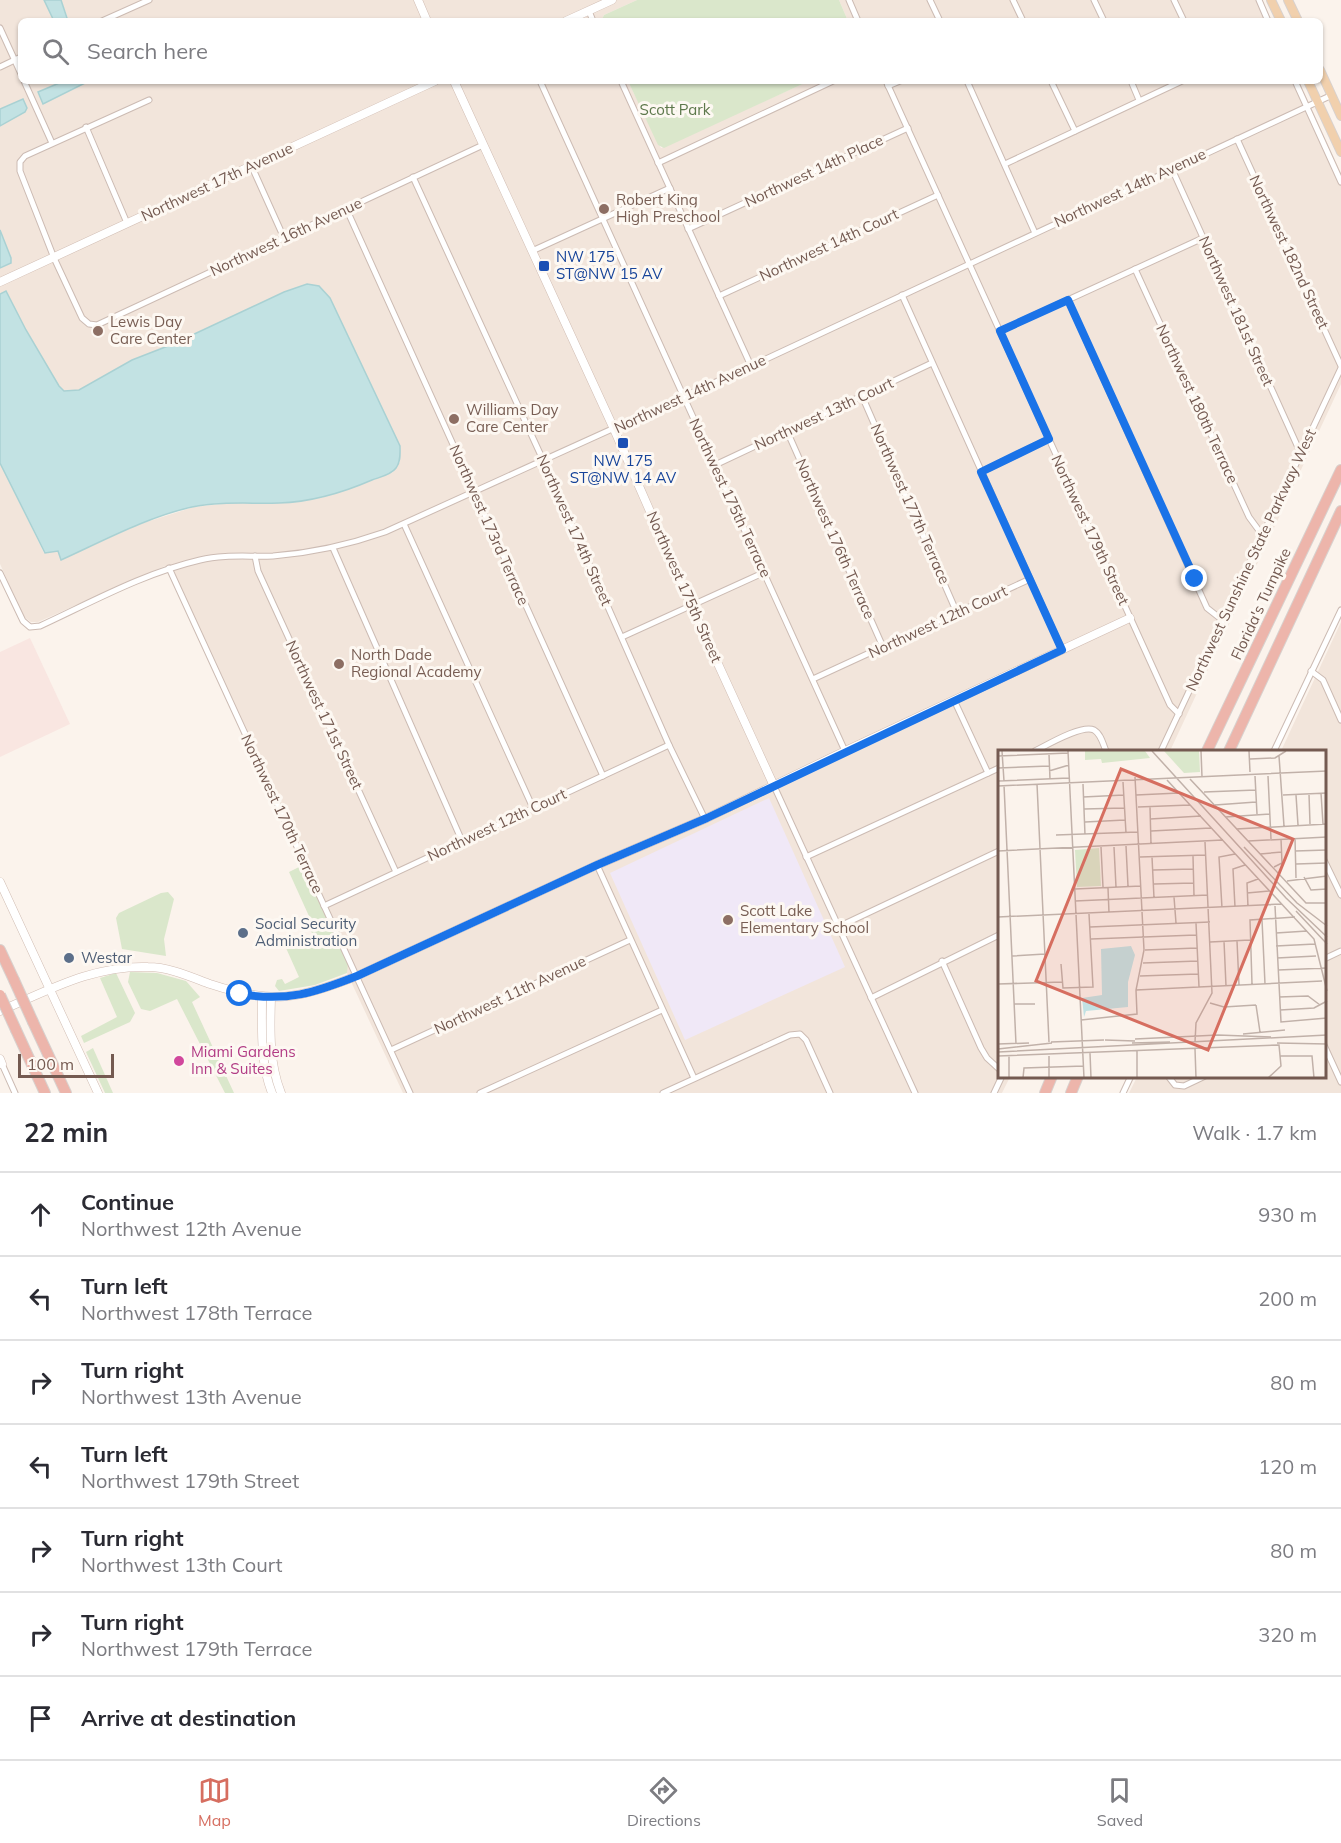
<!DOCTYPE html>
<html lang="en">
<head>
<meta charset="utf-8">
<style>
	body { margin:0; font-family:Mulish,sans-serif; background:#f2f2f3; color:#2b2b33 }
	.scale { position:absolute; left:18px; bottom:15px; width:96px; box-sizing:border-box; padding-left:6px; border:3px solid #745a51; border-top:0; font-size:16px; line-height:21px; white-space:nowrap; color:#745a51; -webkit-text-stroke:4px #fdf8f2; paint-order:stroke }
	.stop { position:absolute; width:18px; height:18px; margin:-14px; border:4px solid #1a73e8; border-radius:50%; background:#fff }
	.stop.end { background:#1a73e8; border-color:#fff; box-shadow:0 2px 6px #0008 }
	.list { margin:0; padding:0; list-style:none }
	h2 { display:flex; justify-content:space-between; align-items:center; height:78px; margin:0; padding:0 24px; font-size:26px }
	h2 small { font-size:20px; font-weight:400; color:#7c7c81 }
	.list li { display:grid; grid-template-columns:39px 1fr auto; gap:18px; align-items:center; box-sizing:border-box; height:84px; padding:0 24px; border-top:2px solid #e1e1e2 }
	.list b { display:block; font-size:22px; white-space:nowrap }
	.list p { margin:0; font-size:20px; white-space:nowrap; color:#7c7c81 }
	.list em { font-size:20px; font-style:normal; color:#7c7c81 }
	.icon { flex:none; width:33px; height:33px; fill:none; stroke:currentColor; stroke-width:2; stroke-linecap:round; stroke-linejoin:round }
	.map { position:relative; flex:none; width:1341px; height:1093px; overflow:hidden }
	.search { position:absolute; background:#fff; box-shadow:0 2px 4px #0004; left:18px; right:18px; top:18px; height:66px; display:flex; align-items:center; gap:15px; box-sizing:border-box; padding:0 21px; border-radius:9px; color:#7c7c81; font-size:22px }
	.sheet { height:666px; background:#fff }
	nav { display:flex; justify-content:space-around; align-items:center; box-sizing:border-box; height:84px; border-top:2px solid #e1e1e2; background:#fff; font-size:16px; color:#7c7c81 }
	nav a { display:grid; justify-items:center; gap:3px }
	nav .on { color:#d66e60 }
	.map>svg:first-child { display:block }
</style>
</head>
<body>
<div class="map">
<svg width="1341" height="1093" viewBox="0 0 1341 1093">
	<rect width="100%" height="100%" fill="#fbf3ec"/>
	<g fill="#f2e5db">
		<path d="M0 0H44L54 21H21V81H64L38 92 66 93 89 81H628L661 148 809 81H1299L1341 173V384L1170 751H999V1076L1010 1077 1002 1093H403L347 973 346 959 165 566 38 622H31L24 617 0 564V463L44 553 58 551 61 560 140 524 194 507 231 503H281L324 497 357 486 393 472 400 462V446L330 298 173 344 132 360 79 390 64 391 59 386 26 330 6 291 0 294V268L11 263V258L0 230V126L25 112 23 99 0 109Z"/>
		<path d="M61 0H637L604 15 601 21H69Z"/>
		<path d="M839 0H1262L1272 21H848Z"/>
		<path d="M1341 622V1093H1129L1137 1077 1324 1076V751H1281Z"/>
	</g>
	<path fill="#f9e6e1" d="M30 638 70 724 0 757V652Z"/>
	<path fill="#f0e8f7" d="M769 798 845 967 685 1040 610 873Z"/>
	<g fill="#dae7cb">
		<path d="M637 0H839L848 21H601L604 15Z"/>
		<path d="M628 81H809L664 148 658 145Z"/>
		<path d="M303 865 348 963 347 973 315 985 279 991 275 986 277 980 282 979 285 984 299 977 286 948 313 936 310 928 313 925 289 872Z"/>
		<path d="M168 892 174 899 164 939 166 956 122 949 116 918 119 913 161 893Z"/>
		<path d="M130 972 157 973 186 981 200 997 192 1002 234 1093H225L177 999 150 1011 141 1009 128 982Z"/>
		<path d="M116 973 135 1013 130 1022 84 1043 81 1036 117 1017 100 978Z"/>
		<path d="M93 1048 113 1093H105L86 1052Z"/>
	</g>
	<g fill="#c2e2e3" stroke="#a9d1d3" stroke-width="1.5">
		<path d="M44 0H61L68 21H54Z"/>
		<path d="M64 81H89L43 104 38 92Z"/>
		<path d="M23 99 27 108 25 112 0 126V109Z"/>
		<path d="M0 230 11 258V263L0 268Z"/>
		<path d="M307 284 319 286 330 298 400 446C400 453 401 462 396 468 391 475 380 477 372 480 342 493 312 502 279 503 251 504 221 501 192 507 147 517 103 541 61 560L58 551 45 553 0 463V294L6 291 26 330 59 386 64 391 79 390 132 360 173 344 284 292Z"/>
	</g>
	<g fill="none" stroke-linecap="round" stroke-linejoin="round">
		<g stroke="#ccbbb3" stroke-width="7">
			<g id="street">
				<path d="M849 0 858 21"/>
				<path d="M930 0 940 21"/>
				<path d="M1013 0 1023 21"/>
				<path d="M1094 0 1104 21"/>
				<path d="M1174 0 1184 21"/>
				<path d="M1259 0 1268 21"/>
				<path d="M589 11 593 21"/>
				<path d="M102 21 149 0"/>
				<path d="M0 28 21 74"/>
				<path d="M0 67 21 57"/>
				<path d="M24 81 52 143"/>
				<path d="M540 81 845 751"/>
				<path d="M621 81 751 366"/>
				<path d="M886 81 1170 705 1179 714"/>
				<path d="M967 81 1035 233"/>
				<path d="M1051 81 1075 131"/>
				<path d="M1131 81 1139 100"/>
				<path d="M1295 81 1341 182"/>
				<path d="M888 86 900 81"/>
				<path d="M149 100 25 156 20 162V171L54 258 82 318 89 324 97 325 483 145"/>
				<path d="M86 127 127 223"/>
				<path d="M1237 139 1341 366"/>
				<path d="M658 163 833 81"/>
				<path d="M1005 164 1182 81"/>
				<path d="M252 167 284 238"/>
				<path d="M1172 169 1301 454"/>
				<path d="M413 177 543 460 669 745 705 819"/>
				<path d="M346 208 603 776"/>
				<path d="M688 229 908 128"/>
				<path d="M532 251 670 188"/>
				<path d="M1135 269 1249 517 1263 536"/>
				<path d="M902 295 1062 650"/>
				<path d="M719 296 938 195"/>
				<path d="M1068 300 1207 608 1221 619"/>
				<path d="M1000 331 1203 238"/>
				<path d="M862 396 957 613"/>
				<path d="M787 431 883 647"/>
				<path d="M715 465 932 363"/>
				<path d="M981 472 1049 439"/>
				<path d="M404 524 533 808"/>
				<path d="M333 548 462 841"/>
				<path d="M255 556 258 571 396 872"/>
				<path d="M169 568 410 1093"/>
				<path d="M0 573 23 621 30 627 40 626C92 602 144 573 200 560 224 554 249 557 273 556 312 553 348 545 385 532L751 366 1332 95"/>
				<path d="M622 637 765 572"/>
				<path d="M1311 671 1323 680 1341 720"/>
				<path d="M813 679 1030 579"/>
				<path d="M954 700 988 773"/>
				<path d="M1035 751C1047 745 1082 724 1094 730 1101 734 1103 744 1106 751"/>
				<path d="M1161 751 1341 368"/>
				<path d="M1274 751 1341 610"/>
				<path d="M774 786 915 1093"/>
				<path d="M806 857 999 768"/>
				<path d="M1324 860 1341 895"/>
				<path d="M597 865 694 1078"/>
				<path d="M324 906 669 745"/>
				<path d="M838 927 999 851"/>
				<path d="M1324 959 1341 951"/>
				<path d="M942 961 981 1048 987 1058 999 1069"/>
				<path d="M871 998 999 935"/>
				<path d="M1324 1045 1341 1082"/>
				<path d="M391 1050 630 940"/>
				<path d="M2 1064 15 1093"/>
				<path d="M1168 1076 1175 1085 1184 1086 1205 1076"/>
				<path d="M480 1093 662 1010"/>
				<path d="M663 1093 790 1035 800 1034 806 1040 830 1093"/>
				<path d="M994 1093 1002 1076"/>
				<path d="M1123 1093 1131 1076"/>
			</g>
		</g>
		<g stroke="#d1bdb3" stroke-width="9">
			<g id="secondary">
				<path d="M418 0 427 21"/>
				<path d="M566 21 612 0"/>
				<path d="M454 81 614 429 691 605 774 786"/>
				<path d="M0 282 435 81"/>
				<path d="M0 882 98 1093"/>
				<path d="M262 998C262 1030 260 1063 272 1093"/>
				<path d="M271 998C270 1030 269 1063 281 1093"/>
				<path d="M0 1011C49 990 94 965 148 967 169 967 191 977 210 984 273 1005 297 999 357 976L597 865 707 818 845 751 1130 618"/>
				<path d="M0 1059 2 1064"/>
			</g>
		</g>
		<g stroke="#d8d1ce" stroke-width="10">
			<g id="primary">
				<path d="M1271 0 1281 21"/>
				<path d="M1288 0 1298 21"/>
				<path d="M1320 70 1341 116"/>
				<path d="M1308 81 1341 152"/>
			</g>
		</g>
		<g stroke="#d8d1ce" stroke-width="12">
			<g id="highway">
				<path d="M1207 751 1341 470"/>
				<path d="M1229 751 1341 511"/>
				<path d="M0 950 14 980"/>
				<path d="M33 1022 66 1093"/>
				<path d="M16 1030 45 1093"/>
				<path d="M1045 1093 1052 1076"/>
				<path d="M1071 1093 1078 1076"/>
			</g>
		</g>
		<use href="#street" stroke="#fff" stroke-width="5"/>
		<use href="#secondary" stroke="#fff" stroke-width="8"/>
		<use href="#primary" stroke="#f1d0ad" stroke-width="8"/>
		<use href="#highway" stroke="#edb5ab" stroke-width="10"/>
		<g stroke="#d8d1ce" stroke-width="12" stroke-linecap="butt">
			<g id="highway-bridge">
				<path d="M14 980 33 1022"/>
				<path d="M0 995 16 1030"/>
			</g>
		</g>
		<use href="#highway-bridge" stroke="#edb5ab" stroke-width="10"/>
	</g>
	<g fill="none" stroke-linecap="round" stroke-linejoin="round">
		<path stroke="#1a73e8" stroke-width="8" d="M240 994C287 1002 314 993 357 976L597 865 707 818 1062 650 981 472 1049 439 1000 331 1068 300 1195 579"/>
	</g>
	<g fill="#8d6e63" stroke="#fdf8f2" stroke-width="2">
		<circle cx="604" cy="209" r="6"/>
		<circle cx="98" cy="331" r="6"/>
		<circle cx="454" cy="419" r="6"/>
		<circle cx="339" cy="664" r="6"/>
		<circle cx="728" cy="920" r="6"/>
	</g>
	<g fill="#1a4fb4" stroke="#fdf8f2" stroke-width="2">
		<rect x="538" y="260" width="12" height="12" rx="3"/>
		<rect x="617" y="437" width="12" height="12" rx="3"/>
	</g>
	<g fill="#5c6f8a" stroke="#fdf8f2" stroke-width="2">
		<circle cx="243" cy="933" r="6"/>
		<circle cx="69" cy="958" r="6"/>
	</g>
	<circle fill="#d1479c" stroke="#fdf8f2" stroke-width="2" cx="179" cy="1061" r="6"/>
	<g text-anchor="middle" stroke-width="6" stroke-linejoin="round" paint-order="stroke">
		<g font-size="15" fill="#5d784b" stroke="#fdf8f2">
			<text x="675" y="115">Scott Park</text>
		</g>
		<g font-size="15" fill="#745a51" stroke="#fdf8f2">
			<text transform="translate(814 171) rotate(-25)" y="5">Northwest 14th Place</text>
			<text transform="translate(217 182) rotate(-25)" y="5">Northwest 17th Avenue</text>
			<text transform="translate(1130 188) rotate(-25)" y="5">Northwest 14th Avenue</text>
			<text transform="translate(286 237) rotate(-25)" y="5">Northwest 16th Avenue</text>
			<text transform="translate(829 245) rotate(-25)" y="5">Northwest 14th Court</text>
			<text transform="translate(1289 252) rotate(65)" y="5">Northwest 182nd Street</text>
			<text transform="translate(1236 311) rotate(66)" y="5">Northwest 181st Street</text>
			<text transform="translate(690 394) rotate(-25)" y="5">Northwest 14th Avenue</text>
			<text transform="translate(1197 404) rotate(65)" y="5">Northwest 180th Terrace</text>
			<text transform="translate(824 414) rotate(-25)" y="5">Northwest 13th Court</text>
			<text transform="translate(730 498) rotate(65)" y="5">Northwest 175th Terrace</text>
			<text transform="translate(910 504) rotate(66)" y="5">Northwest 177th Terrace</text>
			<text transform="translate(489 525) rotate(66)" y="5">Northwest 173rd Terrace</text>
			<text transform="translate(574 530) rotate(66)" y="5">Northwest 174th Street</text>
			<text transform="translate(1090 530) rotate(65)" y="5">Northwest 179th Street</text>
			<text transform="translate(835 539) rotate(66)" y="5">Northwest 176th Terrace</text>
			<text transform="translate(1251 560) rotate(-65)" y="5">Northwest Sunshine State Parkway West</text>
			<text transform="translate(684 587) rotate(66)" y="5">Northwest 175th Street</text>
			<text transform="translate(1261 604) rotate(-65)" y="5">Florida's Turnpike</text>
			<text transform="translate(938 622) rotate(-25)" y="5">Northwest 12th Court</text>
			<text transform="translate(324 715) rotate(65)" y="5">Northwest 171st Street</text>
			<text transform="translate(282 814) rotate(65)" y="5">Northwest 170th Terrace</text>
			<text transform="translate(497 825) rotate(-25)" y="5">Northwest 12th Court</text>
			<text transform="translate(510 995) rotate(-25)" y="5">Northwest 11th Avenue</text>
		</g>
		<g font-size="15" fill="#785e54" stroke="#fdf8f2" text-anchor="start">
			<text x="616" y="205">Robert King<tspan x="616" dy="17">High Preschool</tspan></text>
			<text x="110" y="327">Lewis Day<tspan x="110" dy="17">Care Center</tspan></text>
			<text x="466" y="415">Williams Day<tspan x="466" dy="17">Care Center</tspan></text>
			<text x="351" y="660">North Dade<tspan x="351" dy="17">Regional Academy</tspan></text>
			<text x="740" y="916">Scott Lake<tspan x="740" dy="17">Elementary School</tspan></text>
		</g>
		<g font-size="15" fill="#164399" stroke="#fdf8f2" text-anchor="start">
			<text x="556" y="262">NW 175<tspan x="556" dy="17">ST@NW 15 AV</tspan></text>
			<text x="623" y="466" text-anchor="middle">NW 175<tspan x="623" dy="17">ST@NW 14 AV</tspan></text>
		</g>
		<g font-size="15" fill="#4e5e75" stroke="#fdf8f2" text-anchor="start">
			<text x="255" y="929">Social Security<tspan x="255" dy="17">Administration</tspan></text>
			<text x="81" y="963">Westar</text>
		</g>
		<g font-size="15" fill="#b23c85" stroke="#fdf8f2" text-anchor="start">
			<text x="191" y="1057">Miami Gardens<tspan x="191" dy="17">Inn &amp; Suites</tspan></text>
		</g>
	</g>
	<g transform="translate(998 750)">
		<rect width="328" height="328" fill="#fbf3ec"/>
		<path d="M87 1H147L152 8 104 13 103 9 87 10ZM166 1H201L202 22 186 23ZM101 98 103 136 79 137 77 100Z" fill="#dae7cb"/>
		<path d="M133 196 137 205 130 232V257L88 261 86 267 84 248 104 245 103 199Z" fill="#c2e2e3"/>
		<path fill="none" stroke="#c1b1a9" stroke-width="1.5" d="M4 1 6 31M70 1 86 328M154 1 288 148 329 187M203 1 204 27M251 1 252 22M51 4 52 29M0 6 70 3M281 6 286 76M252 9 277 8 288 1M0 18 51 16M51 21 71 15M257 26 259 64M270 26 273 89M192 29 308 153H329M169 30 316 189 329 241M0 31 71 28M125 32 128 83M39 34 51 292M85 34 87 85M6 35 18 294M0 36 329 21M206 42 258 40M323 43 325 74M311 44 312 74M138 45 181 43M285 45 329 43M298 45 300 75M85 47 126 45M217 55 258 52M140 57 192 55M152 57 153 94M86 59 126 58M227 67 272 64M152 69 203 66M87 72 127 70M238 79 329 74M153 81 213 78M58 85 140 82M297 88 298 128M250 91 329 87M128 96 130 136M103 97 105 137M116 97 118 137M246 97 299 153 329 176M0 101 225 90M297 101 329 100M262 104 284 102M195 106 196 146M142 107 208 105M154 107 156 148M298 114 329 113M276 117 284 113 283 89M155 120 195 119M306 127 313 140 329 139M289 131 329 126M156 134 196 133M110 138 111 163M77 139 143 136M249 143 271 141M176 147 178 173M77 151 210 145M277 156 283 272 329 268M237 157 235 119 247 115M250 157 249 133 260 129M224 158 221 107 237 104M298 161 329 194M0 167 284 154M264 170 267 234M198 173 201 237M92 177 212 172M278 183 309 181M93 189 198 185M226 191 228 236M239 191 241 235M212 192 252 190M278 196 317 194M147 200 199 198M14 206 47 204M279 208 318 206M145 213 200 211M63 214 65 238 95 237 91 164M280 220 329 218M142 226 200 224M0 234 64 232M254 234 252 170 297 167M138 240 324 231M281 247 310 246 322 255M212 253 226 257 258 255M16 254H37M258 255 262 282M282 260 316 258 329 251M83 270 139 264 138 240 146 200 137 27M245 284 287 280M220 285 273 287M137 289 220 285M107 290 137 291M53 292 106 290M197 292 198 273 214 243 207 92M134 293 172 292M279 293 329 294M0 294 31 293M0 299 54 293M197 299 198 328M139 301V328M0 302 329 285M92 303 93 328M0 306 281 295 283 316 270 328M11 306V328M51 306V328M282 306H314L316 328M25 328 26 318 86 316"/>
		<path fill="#d66e60" fill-opacity="0.15" stroke="#d66e60" stroke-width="3" d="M123 19 295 89 210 300 38 231Z"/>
		<rect width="328" height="328" fill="none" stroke="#745a51" stroke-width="3"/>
	</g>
</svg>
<div class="scale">100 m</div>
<div class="stop" style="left:240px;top:994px"></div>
<div class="stop end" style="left:1195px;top:579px"></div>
<div class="search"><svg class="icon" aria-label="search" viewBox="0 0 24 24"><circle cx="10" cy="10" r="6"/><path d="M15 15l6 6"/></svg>Search here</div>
</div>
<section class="sheet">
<h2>22 min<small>Walk · 1.7 km</small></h2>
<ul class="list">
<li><svg class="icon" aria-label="ahead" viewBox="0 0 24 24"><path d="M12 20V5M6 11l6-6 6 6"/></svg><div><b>Continue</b><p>Northwest 12th Avenue</p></div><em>930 m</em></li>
<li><svg class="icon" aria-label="left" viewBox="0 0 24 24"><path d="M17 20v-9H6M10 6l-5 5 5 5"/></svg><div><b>Turn left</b><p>Northwest 178th Terrace</p></div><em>200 m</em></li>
<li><svg class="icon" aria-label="right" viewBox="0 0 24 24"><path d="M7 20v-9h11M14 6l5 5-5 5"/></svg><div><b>Turn right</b><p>Northwest 13th Avenue</p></div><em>80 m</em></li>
<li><svg class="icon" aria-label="left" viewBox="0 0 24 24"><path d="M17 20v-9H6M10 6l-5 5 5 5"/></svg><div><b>Turn left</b><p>Northwest 179th Street</p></div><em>120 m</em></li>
<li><svg class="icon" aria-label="right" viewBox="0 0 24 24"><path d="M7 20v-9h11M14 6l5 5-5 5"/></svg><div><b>Turn right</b><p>Northwest 13th Court</p></div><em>80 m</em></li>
<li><svg class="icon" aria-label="right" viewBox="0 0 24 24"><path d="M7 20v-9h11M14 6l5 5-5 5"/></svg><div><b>Turn right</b><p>Northwest 179th Terrace</p></div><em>320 m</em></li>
<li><svg class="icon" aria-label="arrive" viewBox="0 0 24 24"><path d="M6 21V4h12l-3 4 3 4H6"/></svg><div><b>Arrive at destination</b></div></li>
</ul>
</section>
<nav>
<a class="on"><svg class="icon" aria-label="map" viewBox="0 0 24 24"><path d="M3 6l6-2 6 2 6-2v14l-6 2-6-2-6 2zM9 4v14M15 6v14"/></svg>Map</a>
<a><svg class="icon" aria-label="directions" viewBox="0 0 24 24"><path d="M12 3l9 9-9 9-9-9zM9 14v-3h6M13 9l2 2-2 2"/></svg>Directions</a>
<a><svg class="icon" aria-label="saved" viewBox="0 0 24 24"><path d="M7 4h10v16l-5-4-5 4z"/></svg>Saved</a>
</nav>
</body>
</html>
